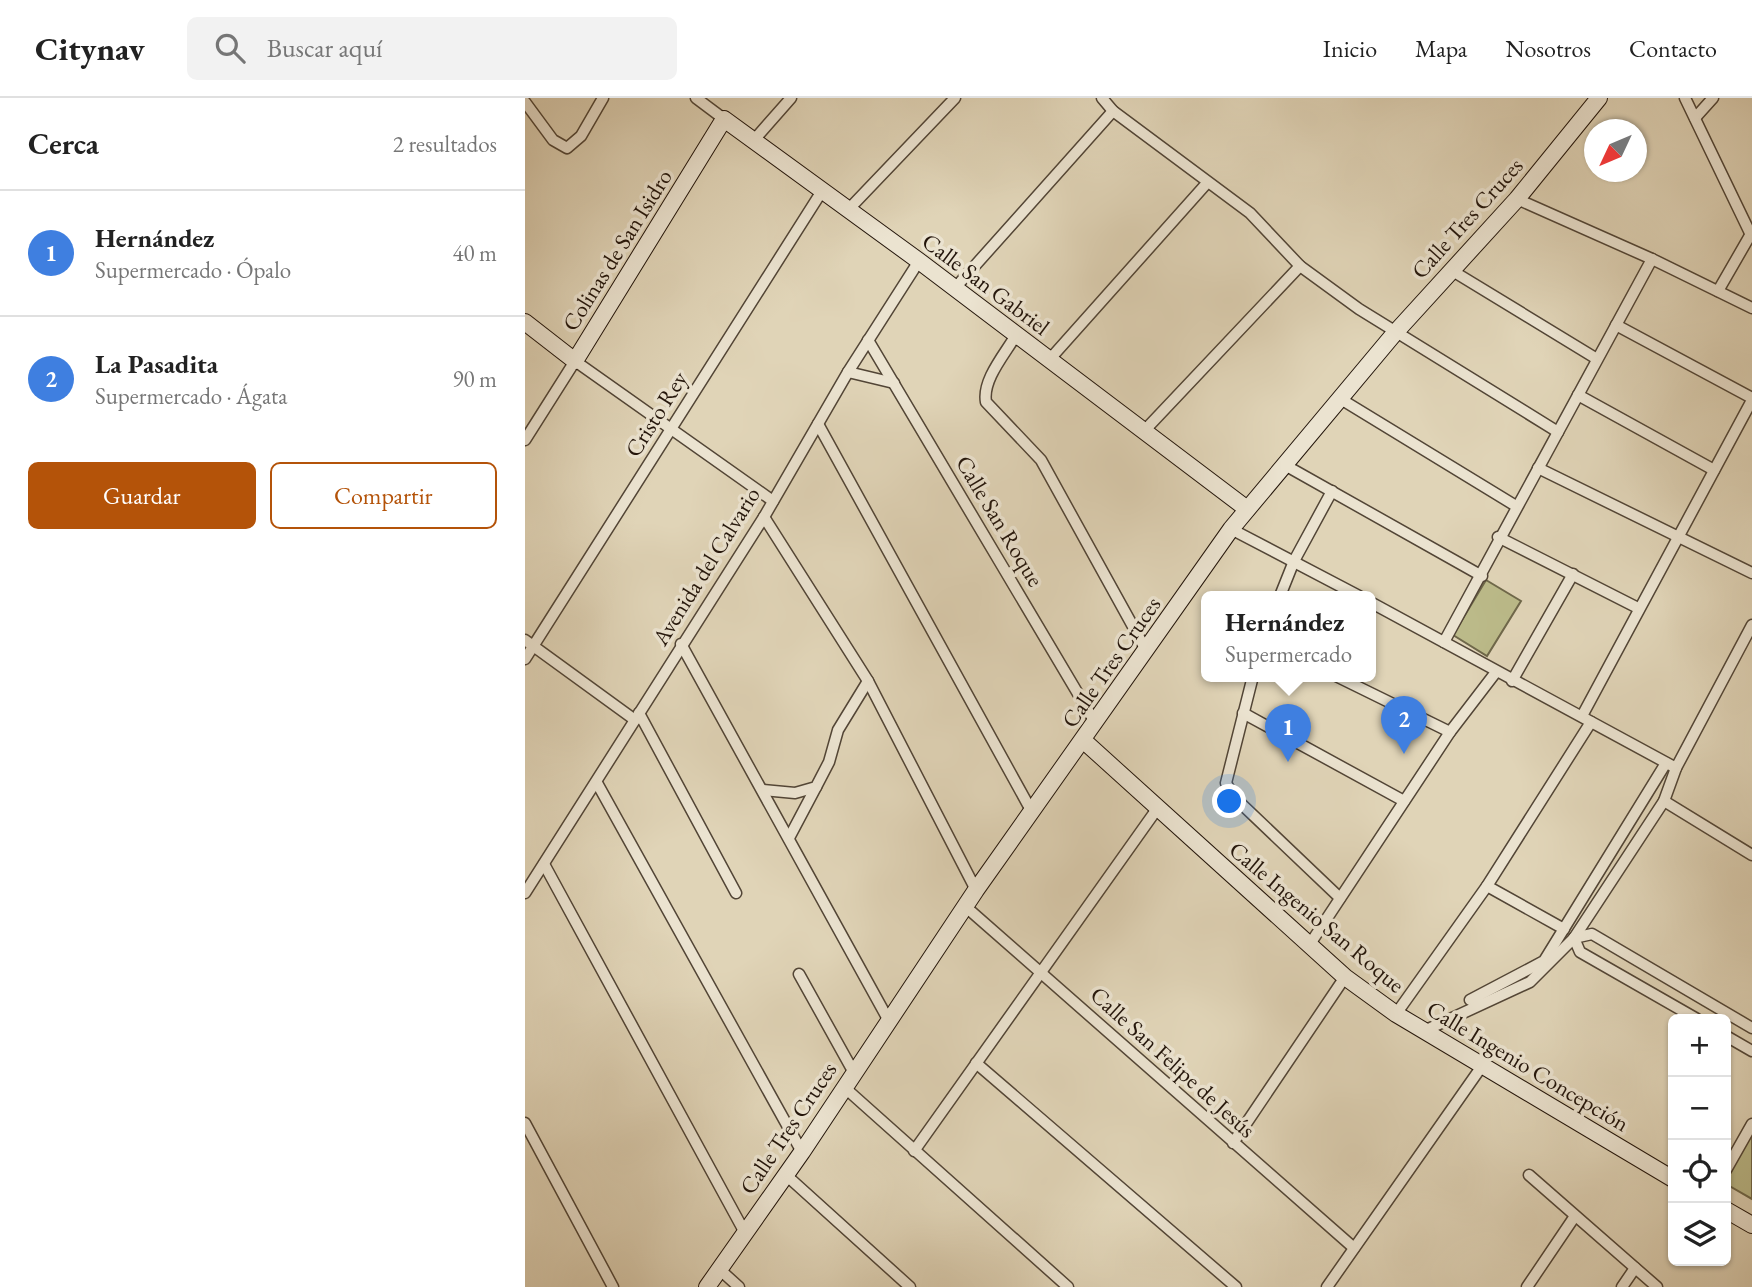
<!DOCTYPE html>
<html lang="es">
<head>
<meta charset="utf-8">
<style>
	body { margin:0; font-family:"EB Garamond",serif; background:#f2f2f2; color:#222 }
	.controls { position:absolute; right:21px; bottom:21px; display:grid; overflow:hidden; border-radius:10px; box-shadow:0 2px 5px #0004 }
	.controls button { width:63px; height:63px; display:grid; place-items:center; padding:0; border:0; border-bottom:2px solid #e0e0e0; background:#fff; color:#222; font:35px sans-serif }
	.compass { position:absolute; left:1059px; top:21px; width:63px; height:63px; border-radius:50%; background:#fff; box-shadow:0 2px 5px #0004; rotate:226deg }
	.you { position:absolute; left:705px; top:704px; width:24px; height:24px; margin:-18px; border:5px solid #fff; border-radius:50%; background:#1a73e8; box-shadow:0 0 0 10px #1a73e833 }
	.badge { display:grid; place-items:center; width:46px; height:46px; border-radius:50%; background:#b45309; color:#fff; font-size:23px; font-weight:700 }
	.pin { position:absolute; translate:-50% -58px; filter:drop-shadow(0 2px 4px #0008) }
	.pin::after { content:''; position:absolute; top:37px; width:24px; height:21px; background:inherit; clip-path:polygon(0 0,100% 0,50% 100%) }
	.popup { position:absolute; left:676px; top:493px; width:175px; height:91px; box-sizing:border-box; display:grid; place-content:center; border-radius:10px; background:#fff; filter:drop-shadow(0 2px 5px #0005); font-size:23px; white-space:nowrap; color:#767676 }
	.popup b { font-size:26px; color:#222 }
	.popup::after { content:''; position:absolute; left:50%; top:100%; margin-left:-14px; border:14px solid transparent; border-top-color:#fff }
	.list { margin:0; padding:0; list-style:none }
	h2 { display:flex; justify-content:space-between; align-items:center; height:91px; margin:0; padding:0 28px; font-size:30px }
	h2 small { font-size:23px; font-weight:400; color:#767676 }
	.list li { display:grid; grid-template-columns:46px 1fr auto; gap:21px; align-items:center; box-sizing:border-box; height:126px; padding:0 28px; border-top:2px solid #e0e0e0 }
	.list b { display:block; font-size:26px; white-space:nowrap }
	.list p { margin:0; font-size:23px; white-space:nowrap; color:#767676 }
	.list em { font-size:23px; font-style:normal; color:#767676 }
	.actions { display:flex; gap:14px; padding:21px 28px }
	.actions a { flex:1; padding:16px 0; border:2px solid #b45309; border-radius:10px; text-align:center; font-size:24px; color:#b45309 }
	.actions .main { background:#b45309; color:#fff }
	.icon { flex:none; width:38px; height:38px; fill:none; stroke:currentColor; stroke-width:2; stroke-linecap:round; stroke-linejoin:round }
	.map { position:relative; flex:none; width:1227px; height:1189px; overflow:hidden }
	header { display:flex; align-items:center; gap:42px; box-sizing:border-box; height:98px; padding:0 35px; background:#fff; border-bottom:2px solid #e0e0e0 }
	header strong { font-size:33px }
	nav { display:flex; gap:38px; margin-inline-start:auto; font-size:24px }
	.search { width:490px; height:63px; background:#f2f2f2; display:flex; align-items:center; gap:18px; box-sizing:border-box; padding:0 24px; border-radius:10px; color:#767676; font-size:26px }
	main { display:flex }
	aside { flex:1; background:#fff }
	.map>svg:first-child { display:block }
</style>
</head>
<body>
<header>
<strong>Citynav</strong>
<div class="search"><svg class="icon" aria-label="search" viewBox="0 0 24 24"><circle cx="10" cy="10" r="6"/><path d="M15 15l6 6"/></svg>Buscar aquí</div>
<nav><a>Inicio</a><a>Mapa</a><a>Nosotros</a><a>Contacto</a></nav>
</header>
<main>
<aside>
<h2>Cerca<small>2 resultados</small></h2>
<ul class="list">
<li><span class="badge" style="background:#3f7fe0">1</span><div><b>Hernández</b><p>Supermercado · Ópalo</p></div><em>40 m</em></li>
<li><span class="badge" style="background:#3f7fe0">2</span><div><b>La Pasadita</b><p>Supermercado · Ágata</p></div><em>90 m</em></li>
</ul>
<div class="actions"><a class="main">Guardar</a><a>Compartir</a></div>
</aside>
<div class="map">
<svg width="1227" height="1189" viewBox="0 0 1227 1189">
	<rect width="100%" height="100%" fill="#e0d4b7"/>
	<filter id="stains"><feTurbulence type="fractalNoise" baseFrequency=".00286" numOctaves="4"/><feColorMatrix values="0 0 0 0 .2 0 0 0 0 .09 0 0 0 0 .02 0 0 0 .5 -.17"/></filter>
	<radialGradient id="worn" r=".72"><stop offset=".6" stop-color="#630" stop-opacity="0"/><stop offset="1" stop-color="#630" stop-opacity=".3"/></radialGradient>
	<g fill="#bbba89" stroke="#6f684a" stroke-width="2">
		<path d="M961 482 996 503 962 558 928 537Z"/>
		<path d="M1227 1026V1101L1201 1086V1071Z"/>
	</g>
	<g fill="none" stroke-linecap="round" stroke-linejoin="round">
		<g stroke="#524536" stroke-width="13">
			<g id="street">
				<path d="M171 0 199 21"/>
				<path d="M577 0 588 13 725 115 775 168 834 211 1033 334"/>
				<path d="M1160 0 1226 137"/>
				<path d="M0 4 28 42 42 50 56 38 78 0"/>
				<path d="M1170 20 1188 0"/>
				<path d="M229 42 266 0"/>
				<path d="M992 101 1127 161 1227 210"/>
				<path d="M323 112 430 0"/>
				<path d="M926 172 1072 261"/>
				<path d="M430 190 588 13"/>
				<path d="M1193 193 1227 134"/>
				<path d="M1091 227 1227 300"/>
				<path d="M491 237C480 256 457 282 461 304L516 362 621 552"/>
				<path d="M343 242 571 626"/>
				<path d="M525 261 682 85"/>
				<path d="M323 274 369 285"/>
				<path d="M1053 297 1189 372"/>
				<path d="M814 300 991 408"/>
				<path d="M293 326 507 714"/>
				<path d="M620 332 775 168"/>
				<path d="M0 342 50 263 248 403"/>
				<path d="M758 366 957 478"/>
				<path d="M1013 370 1227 475"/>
				<path d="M239 419 343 583 451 792"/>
				<path d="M706 431 834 498"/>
				<path d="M973 439 1113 510"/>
				<path d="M755 498 769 463 807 393"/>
				<path d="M845 504 1151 670"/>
				<path d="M0 542 110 622"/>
				<path d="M919 544 1127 161"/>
				<path d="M156 546 364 923"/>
				<path d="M0 561 297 93"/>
				<path d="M728 578 701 685 709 699 815 800"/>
				<path d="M811 578 925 634"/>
				<path d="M987 583 1048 476"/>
				<path d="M114 615 211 795"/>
				<path d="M718 615 879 703"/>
				<path d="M1057 618 1227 302"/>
				<path d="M72 685 277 1054"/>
				<path d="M238 692 270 695 291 689 304 664 313 632 343 583"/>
				<path d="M1139 703 1227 757"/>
				<path d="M264 740 291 689"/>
				<path d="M19 766 219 1133"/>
				<path d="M962 788 1039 831"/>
				<path d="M0 795 239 419 323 274 394 163"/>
				<path d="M441 809 829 1150"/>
				<path d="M1049 840 1067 836 1227 930"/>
				<path d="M1049 840 1055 854 1172 921"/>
				<path d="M785 846 925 634 971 574"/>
				<path d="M274 876 328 973"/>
				<path d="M945 902 1019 863 1141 665"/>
				<path d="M871 916 962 788 1066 624"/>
				<path d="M899 933 1005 884 1049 840 1139 703 1151 670 1227 527"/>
				<path d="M1201 938 1227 953"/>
				<path d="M451 965 711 1189"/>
				<path d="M319 989 543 1189"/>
				<path d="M0 1025 88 1189"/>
				<path d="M708 1045 820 879"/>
				<path d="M389 1053 632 711"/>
				<path d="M1201 1072 1227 1026"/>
				<path d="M261 1077 385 1189"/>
				<path d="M1004 1077 1132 1189"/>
				<path d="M193 1170 214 1189"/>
				<path d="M802 1189 957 968"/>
				<path d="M1002 1189 1050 1118"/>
				<path d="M1097 1189 1110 1170"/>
			</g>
		</g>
		<g stroke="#23150b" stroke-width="18">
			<g id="secondary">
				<path d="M0 224 50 263 199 21 394 163 722 411"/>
				<path d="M559 643 820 879 871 916 1148 1081"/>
				<path d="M1201 1112 1227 1127"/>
				<path d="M182 1189 277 1054 451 792 706 431 869 236 992 101 1074 0"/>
			</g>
		</g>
		<use href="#street" stroke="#ebe3d0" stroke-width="10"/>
		<use href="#secondary" stroke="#ebe3d0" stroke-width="16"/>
	</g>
	<g text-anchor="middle" stroke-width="7" stroke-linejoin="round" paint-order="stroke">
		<g font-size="23" fill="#23150b" stroke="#ebe3d0">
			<text transform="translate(942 120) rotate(-48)" y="8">Calle Tres Cruces</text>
			<text transform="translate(92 152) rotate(-58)" y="8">Colinas de San Isidro</text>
			<text transform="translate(461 186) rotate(37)" y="8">Calle San Gabriel</text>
			<text transform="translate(131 316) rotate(-58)" y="8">Cristo Rey</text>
			<text transform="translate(475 423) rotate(59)" y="8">Calle San Roque</text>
			<text transform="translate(181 468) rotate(-58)" y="8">Avenida del Calvario</text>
			<text transform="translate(586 564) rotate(-55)" y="8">Calle Tres Cruces</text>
			<text transform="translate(792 819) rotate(40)" y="8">Calle Ingenio San Roque</text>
			<text transform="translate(648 964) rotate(42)" y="8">Calle San Felipe de Jesús</text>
			<text transform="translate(1003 968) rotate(31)" y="8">Calle Ingenio Concepción</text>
			<text transform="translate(263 1030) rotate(-56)" y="8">Calle Tres Cruces</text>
		</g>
	</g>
	<rect width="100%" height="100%" filter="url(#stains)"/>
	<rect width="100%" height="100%" fill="url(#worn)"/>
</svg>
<div class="controls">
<button>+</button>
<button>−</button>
<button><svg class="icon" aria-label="locate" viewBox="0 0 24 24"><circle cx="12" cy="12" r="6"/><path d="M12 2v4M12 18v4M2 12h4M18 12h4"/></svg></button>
<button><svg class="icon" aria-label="layers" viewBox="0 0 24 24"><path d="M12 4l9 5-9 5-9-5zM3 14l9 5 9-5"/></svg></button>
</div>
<svg class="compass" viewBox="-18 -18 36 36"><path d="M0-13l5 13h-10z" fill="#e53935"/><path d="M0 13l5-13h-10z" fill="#767676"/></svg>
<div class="you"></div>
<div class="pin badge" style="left:763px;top:664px;background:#3f7fe0">1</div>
<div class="popup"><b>Hernández</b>Supermercado</div>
<div class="pin badge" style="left:879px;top:656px;background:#3f7fe0">2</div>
</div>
</main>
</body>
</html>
